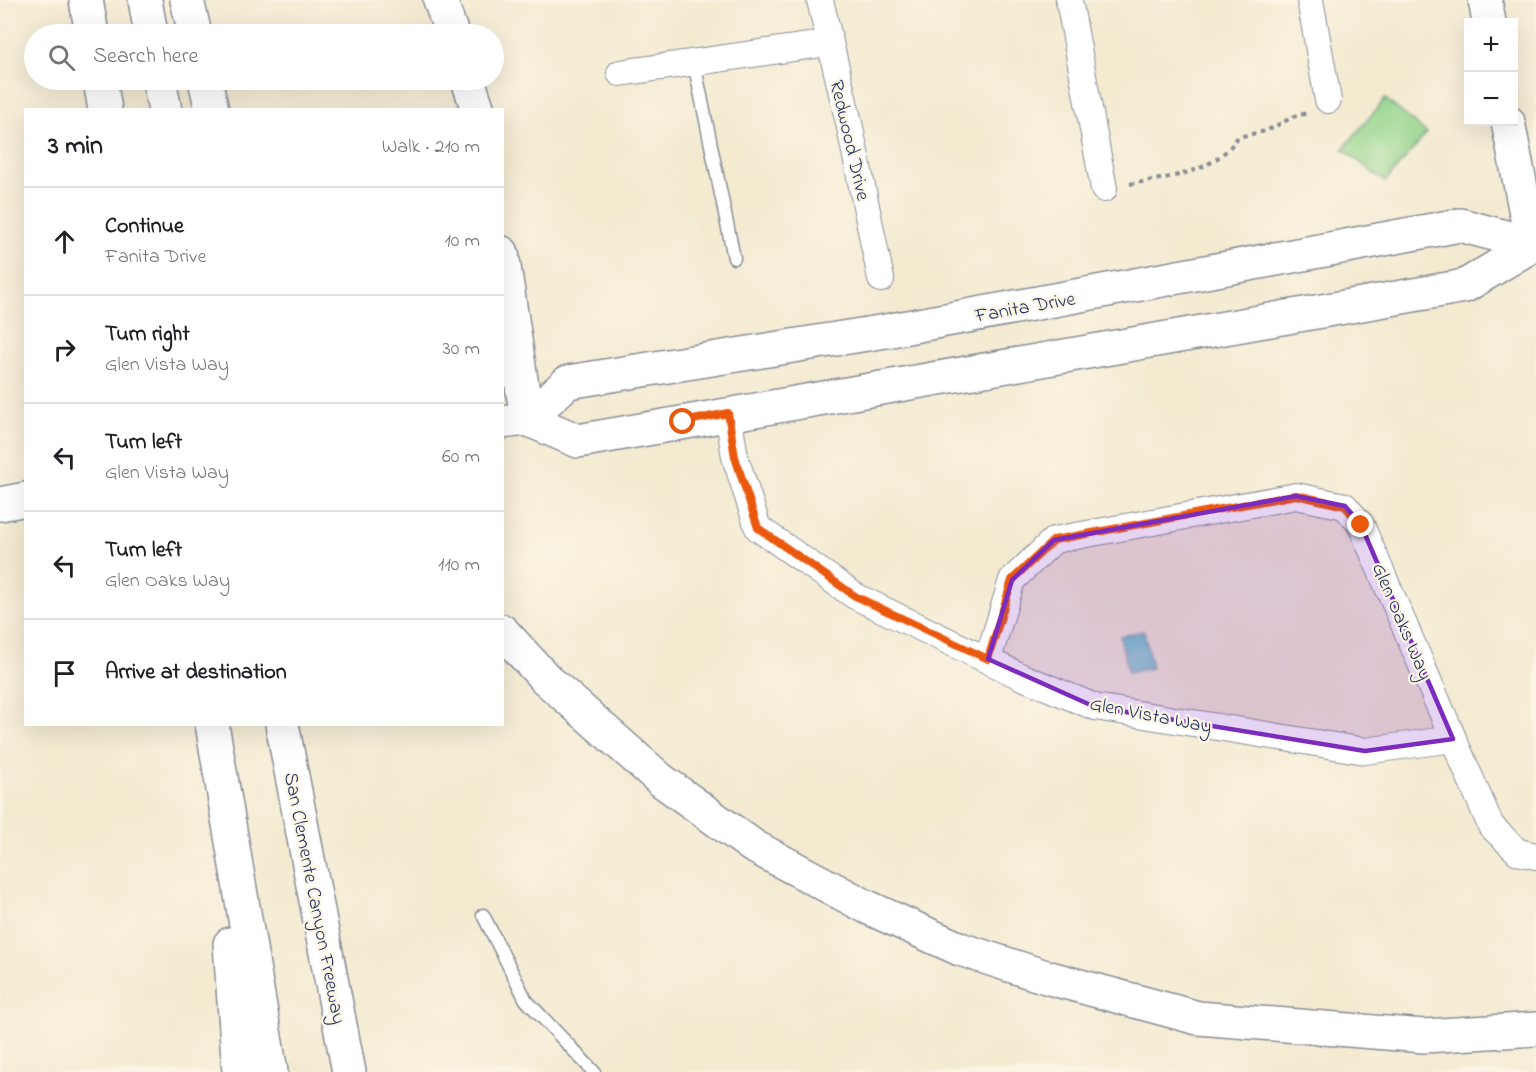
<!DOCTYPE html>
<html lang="en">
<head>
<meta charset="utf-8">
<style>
	body { margin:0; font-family:"Indie Flower",sans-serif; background:#f2f2f2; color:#202124 }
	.controls { position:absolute; right:18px; top:18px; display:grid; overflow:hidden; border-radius:0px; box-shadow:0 6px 24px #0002 }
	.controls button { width:54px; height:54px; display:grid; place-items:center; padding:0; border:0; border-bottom:2px solid #e0e0e0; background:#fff; color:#202124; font:30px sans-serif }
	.stop { position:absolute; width:18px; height:18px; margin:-14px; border:4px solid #ea580c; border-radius:50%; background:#fff }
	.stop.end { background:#ea580c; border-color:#fff; box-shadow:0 2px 6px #0008 }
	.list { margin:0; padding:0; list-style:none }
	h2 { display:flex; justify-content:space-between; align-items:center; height:78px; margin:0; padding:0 24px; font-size:26px }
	h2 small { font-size:20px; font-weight:400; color:#757577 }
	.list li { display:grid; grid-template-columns:39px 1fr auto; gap:18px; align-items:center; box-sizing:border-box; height:108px; padding:0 24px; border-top:2px solid #e0e0e0 }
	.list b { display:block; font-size:22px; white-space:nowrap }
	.list p { margin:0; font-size:20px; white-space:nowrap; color:#757577 }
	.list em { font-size:20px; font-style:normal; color:#757577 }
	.icon { flex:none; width:33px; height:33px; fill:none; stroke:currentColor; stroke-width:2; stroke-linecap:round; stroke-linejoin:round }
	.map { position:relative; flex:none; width:1536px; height:1072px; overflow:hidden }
	.search { position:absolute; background:#fff; box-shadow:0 6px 24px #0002; left:24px; top:24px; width:480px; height:66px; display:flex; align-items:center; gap:15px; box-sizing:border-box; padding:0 21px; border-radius:33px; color:#757577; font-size:22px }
	.panel { position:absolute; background:#fff; box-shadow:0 6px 24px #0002; left:24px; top:108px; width:480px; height:618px; border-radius:0px }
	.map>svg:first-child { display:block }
</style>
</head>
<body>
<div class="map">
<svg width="1536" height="1072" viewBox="0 0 1536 1072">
	<rect width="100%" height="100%" fill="#fcf5e5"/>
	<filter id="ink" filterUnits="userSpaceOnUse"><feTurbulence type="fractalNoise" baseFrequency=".0167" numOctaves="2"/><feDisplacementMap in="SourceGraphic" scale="12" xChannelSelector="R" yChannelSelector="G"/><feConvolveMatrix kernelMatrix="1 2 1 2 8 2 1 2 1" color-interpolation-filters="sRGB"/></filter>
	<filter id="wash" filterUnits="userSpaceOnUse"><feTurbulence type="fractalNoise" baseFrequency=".008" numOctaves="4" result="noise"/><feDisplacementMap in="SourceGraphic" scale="24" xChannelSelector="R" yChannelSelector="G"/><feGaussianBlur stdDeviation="1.35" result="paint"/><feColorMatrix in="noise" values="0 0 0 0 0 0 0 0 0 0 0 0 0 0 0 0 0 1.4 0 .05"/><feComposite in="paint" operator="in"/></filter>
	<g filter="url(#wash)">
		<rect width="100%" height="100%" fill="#f3ead0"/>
		<path fill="#93d48b" stroke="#578274" stroke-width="1.5" d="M1385 99 1427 133 1385 182 1343 149Z"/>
		<path fill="#4ab9c0" stroke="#32748f" stroke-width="1.5" d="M1144 631 1152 668 1128 673 1120 636Z"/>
	</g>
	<g filter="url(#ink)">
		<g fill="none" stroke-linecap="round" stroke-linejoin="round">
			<g stroke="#878c97" stroke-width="15">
				<g id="service">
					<path d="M694 62 734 258"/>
					<path d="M483 915 526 1000 594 1072"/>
				</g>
			</g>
			<g stroke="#878c97" stroke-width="28">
				<g id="minor">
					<path d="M820 0 849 123 881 279"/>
					<path d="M1069 0 1104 189"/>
					<path d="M1310 0 1328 100"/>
					<path d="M620 73 829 43"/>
					<path d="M728 413 735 457 758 528 855 596 1020 676 1095 707 1365 751 1453 739"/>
					<path d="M988 659 1012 580 1054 540 1296 496 1345 506 1361 525 1491 826 1518 852 1536 856"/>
				</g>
			</g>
			<g stroke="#878c97" stroke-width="36">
				<g id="secondary">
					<path d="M1485 0 1489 22"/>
					<path d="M1508 122 1532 244"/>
					<path d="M1532 244 1460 225 886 331 568 382 527 419 578 441 1465 286 1536 243"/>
				</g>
			</g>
			<g stroke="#878c97" stroke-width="36">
				<g id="primary">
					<path d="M502 422 527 419"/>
					<path d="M0 504 26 499"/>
				</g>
			</g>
			<g stroke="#878c97" stroke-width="36">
				<g id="motorway">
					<path d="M86 0 92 34"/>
					<path d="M145 0 151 34"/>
					<path d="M187 0 195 34"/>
					<path d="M440 0 452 34"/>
					<path d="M100 80 105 110"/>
					<path d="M159 80 165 110"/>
					<path d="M205 80 212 110"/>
					<path d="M468 80 478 110"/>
					<path d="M502 253 527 419"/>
					<path d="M502 631 545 678 661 780 753 846 867 907 960 949 1046 977 1198 1018 1424 1036 1536 1029"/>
					<path d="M212 724 271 1072"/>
					<path d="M282 724 349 1072"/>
					<path d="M230 944 239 1072"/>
				</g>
			</g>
			<path stroke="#878c97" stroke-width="4" stroke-dasharray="4.5 4.5" stroke-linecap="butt" d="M1130 184C1170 177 1213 174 1238 137L1266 131 1293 117 1307 113"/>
			<use href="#service" stroke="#fff" stroke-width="12"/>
			<use href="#minor" stroke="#fff" stroke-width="26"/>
			<use href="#secondary" stroke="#fff" stroke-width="33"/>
			<use href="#primary" stroke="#fff" stroke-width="33"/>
			<use href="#motorway" stroke="#fff" stroke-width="33"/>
		</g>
	</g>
	<g fill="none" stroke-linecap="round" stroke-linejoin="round" filter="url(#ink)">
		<path stroke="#ea580c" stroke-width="8" d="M683 422 728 413 735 457 758 528 855 596 988 659 1012 580 1054 540 1296 495 1345 506 1361 525"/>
	</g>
	<path fill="#7b2cbf" fill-opacity="0.2" stroke="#7b2cbf" stroke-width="4.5" stroke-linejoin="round" d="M1296 496 1345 506 1361 525 1453 739 1365 751 1095 707 988 659 1012 580 1054 540Z"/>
	<g text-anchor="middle" stroke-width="4.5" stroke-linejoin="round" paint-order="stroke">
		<g font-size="20" fill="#1b2f5e" stroke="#fcf5e5">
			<text transform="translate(851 140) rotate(77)" y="7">Redwood Drive</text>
			<text transform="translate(1025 306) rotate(-10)" y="7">Fanita Drive</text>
			<text transform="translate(1403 621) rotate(67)" y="7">Glen Oaks Way</text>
			<text transform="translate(1151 714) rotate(11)" y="7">Glen Vista Way</text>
			<text transform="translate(316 898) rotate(79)" y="7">San Clemente Canyon Freeway</text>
		</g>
	</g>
</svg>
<div class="controls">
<button>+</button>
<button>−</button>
</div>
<div class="stop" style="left:683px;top:422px"></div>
<div class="stop end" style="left:1361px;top:525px"></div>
<div class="search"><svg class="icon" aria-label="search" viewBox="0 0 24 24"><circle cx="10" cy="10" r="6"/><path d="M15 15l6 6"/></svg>Search here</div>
<section class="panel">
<h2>3 min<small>Walk · 210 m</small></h2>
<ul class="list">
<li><svg class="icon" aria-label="ahead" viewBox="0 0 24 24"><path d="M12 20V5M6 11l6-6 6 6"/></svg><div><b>Continue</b><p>Fanita Drive</p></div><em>10 m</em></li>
<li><svg class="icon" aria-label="right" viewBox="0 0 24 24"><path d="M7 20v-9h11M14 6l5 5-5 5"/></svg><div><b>Turn right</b><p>Glen Vista Way</p></div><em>30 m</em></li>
<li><svg class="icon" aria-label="left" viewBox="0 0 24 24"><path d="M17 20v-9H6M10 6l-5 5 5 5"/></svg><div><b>Turn left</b><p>Glen Vista Way</p></div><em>60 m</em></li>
<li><svg class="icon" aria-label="left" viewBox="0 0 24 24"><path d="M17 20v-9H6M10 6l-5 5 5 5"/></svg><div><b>Turn left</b><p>Glen Oaks Way</p></div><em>110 m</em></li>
<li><svg class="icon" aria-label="arrive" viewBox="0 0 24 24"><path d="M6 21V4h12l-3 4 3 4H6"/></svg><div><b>Arrive at destination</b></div></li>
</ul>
</section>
</div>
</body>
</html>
